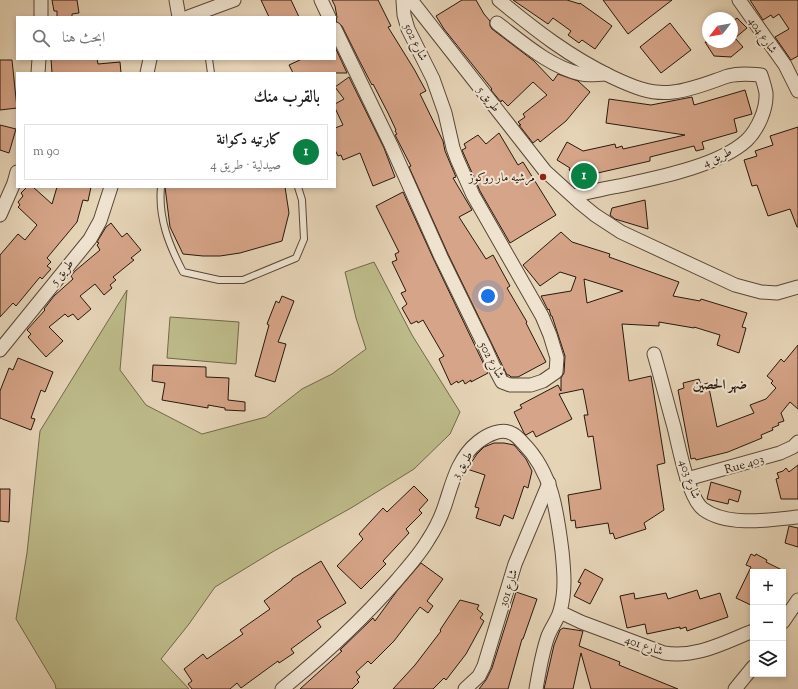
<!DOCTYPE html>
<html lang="ar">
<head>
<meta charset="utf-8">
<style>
	body { margin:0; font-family:"Sorts Mill Goudy",Amiri,serif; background:#f2f2f2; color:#202124; direction:rtl }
	.controls { position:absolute; right:12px; bottom:12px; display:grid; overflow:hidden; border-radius:0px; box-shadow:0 2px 6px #0003 }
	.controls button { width:36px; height:36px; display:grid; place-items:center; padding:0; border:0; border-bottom:1px solid #e0e0e0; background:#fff; color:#202124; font:20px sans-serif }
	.compass { position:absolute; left:702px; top:12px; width:36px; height:36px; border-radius:50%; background:#fff; box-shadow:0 2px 6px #0003; rotate:239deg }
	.you { position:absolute; left:488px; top:296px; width:14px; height:14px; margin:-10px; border:3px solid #fff; border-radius:50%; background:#1a73e8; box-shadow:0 0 0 6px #1a73e833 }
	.badge { display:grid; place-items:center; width:26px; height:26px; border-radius:50%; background:#0b8043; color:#fff; font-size:13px; font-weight:700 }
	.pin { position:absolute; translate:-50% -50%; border:2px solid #fff; box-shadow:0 1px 4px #0006 }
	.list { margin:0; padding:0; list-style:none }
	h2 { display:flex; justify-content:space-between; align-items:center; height:52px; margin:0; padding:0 16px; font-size:17px }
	h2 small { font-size:13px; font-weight:400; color:#757577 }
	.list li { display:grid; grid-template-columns:26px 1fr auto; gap:12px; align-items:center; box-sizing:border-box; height:56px; margin:0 8px 8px; padding:0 8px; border:1px solid #e0e0e0; border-radius:0px }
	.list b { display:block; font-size:15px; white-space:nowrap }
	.list p { margin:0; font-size:13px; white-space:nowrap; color:#757577 }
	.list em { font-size:13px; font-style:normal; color:#757577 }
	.icon { flex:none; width:22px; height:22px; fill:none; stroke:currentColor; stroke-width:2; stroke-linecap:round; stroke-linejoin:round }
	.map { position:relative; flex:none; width:798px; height:689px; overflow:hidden; direction:ltr }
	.search { position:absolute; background:#fff; box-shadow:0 2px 6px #0003; left:16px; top:16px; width:320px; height:44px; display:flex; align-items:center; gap:10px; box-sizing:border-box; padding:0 14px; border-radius:0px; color:#757577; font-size:15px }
	.panel { position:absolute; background:#fff; box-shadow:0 2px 6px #0003; left:16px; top:72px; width:320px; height:116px; border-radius:0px; direction:rtl }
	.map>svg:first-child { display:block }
</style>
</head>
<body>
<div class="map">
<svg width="798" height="689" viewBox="0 0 798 689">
	<rect width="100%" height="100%" fill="#e6d4b7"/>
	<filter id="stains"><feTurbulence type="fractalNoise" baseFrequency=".005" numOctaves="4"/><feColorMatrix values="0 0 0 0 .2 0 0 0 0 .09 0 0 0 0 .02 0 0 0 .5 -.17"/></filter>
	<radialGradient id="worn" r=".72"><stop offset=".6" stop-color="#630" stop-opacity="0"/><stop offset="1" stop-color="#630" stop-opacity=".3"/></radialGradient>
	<g fill="#bdba89" stroke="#72684a">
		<path d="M374 262 412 335 460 412 450 434 414 469 351 508 274 551 215 587 189 624 161 659 189 689H56L55 684 16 619 27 553 40 431 127 290 120 370 146 405 202 434 266 417 302 389 332 374 366 349 356 318 345 272Z"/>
		<path d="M170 317 239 322 236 364 167 358Z"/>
	</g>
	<g fill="#d6a488" stroke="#28170c" fill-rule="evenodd">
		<path d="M52 0H77L79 13 72 14V17H57V11H54Z"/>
		<path d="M261 0H291L299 17H269Z"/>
		<path d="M332 0H378L391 26 388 27 414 69 426 91 420 94 443 141 445 151 456 177 453 178 472 210 459 217 486 259 493 255 510 286 507 288 527 322 526 323 546 362 518 377H511L509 375H507L448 254 409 167 411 166 395 135 397 134 395 131 396 130 388 113 373 84 372 85 359 60 342 26 336 21 337 17 335 6Z"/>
		<path d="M462 0H476L484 14 490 21V26L492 29 534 61 553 81 558 74 578 81 590 92 566 121 540 142 538 139 533 143 519 125H521L518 122 525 117 523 114 547 95 533 82 508 106 502 100 501 102 491 90 492 89 444 29 436 16Z"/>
		<path d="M513 0H567L580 4V3L612 26 595 49 582 40 579 43 568 35 571 31 553 18 548 24Z"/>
		<path d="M603 0H672L628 34Z"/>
		<path d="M750 0H798V56L791 60 775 37 789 29 779 14 773 18 771 15 763 20Z"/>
		<path d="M737 18 747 28 735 38 743 47 731 57 714 56 705 42H732V22Z"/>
		<path d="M670 23 691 50 661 73 640 47Z"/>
		<path d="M335 47 347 73H293L289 65 302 59H335Z"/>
		<path d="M51 59H97L98 64 120 62 121 73H52Z"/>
		<path d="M0 60H12L17 108 0 110Z"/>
		<path d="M349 77 384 148 395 177 373 186 360 153 343 160 341 155 338 156 335 150V128L343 125 335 108V104L344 99 335 87Z"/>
		<path d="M745 90 752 114 734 119 737 132 702 142 704 149 696 151 694 146 650 157V161L589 175V171L576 174 569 170 570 168 557 160 567 142 583 151 615 144 616 148 622 146 623 149 685 135 606 123 609 99 651 105 692 97 694 105Z"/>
		<path d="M0 125 16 129 9 153 0 150Z"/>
		<path d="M798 127V227H797L790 209 768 216 757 185 752 186 744 160 757 156 755 151 773 145 770 136Z"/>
		<path d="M499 133 518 165 523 162 556 215 510 243 480 191 462 150 466 148 464 144 478 135 486 144Z"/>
		<path d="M27 187H33L52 204 57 187H91L88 201 83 200 77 222 47 258 51 262 47 266 51 269 42 279 40 277 16 306 13 303 0 317V255L18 234 25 240 37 225 18 207 20 205 18 202 23 196 21 193Z"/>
		<path d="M165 187H285L289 213 282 241 240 253 220 256H203L183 254 170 227Z"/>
		<path d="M403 192 434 260 488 373 471 382V380L465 384 463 380 458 383 457 381 451 385 439 359 444 356 423 320 418 323 417 321 411 324 402 308 407 304 401 293 406 291 392 262 397 260 395 254 399 252 376 206Z"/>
		<path d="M645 200 648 229 615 219 610 215 612 208Z"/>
		<path d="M111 223 122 237 127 233 141 250 131 258 134 260 113 277 116 280 110 285 112 288 104 295 95 284 80 296 91 309 78 320 73 314 68 317 65 314 49 327 63 341 46 357 28 337 31 334 27 330 45 310 44 309 54 296 73 279 71 276 75 271 100 250 97 245 99 243 97 242 106 227Z"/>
		<path d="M561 232 572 242 610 254 609 257 679 282 673 296 700 301 701 299 747 313 742 327 746 328 739 353 717 345 720 335 694 327V328L659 322V326L622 324 629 381 651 376 665 463 657 465 664 510 644 523 646 529 615 539 613 533 610 534 608 523 576 528 575 520 571 521 568 495 601 489 593 436 588 437 584 415H588L583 389 559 394 572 419 536 437 533 431 526 435 524 433 514 412 522 408 520 405 558 385 561 391V378L564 373 565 356 552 316H551L549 309 548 310 541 296 571 291 576 277 560 272 540 286 523 265ZM584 279 623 291 587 303Z"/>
		<path d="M282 296 294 301 278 342 286 344 275 382 255 376 269 325 267 324 276 301 279 303Z"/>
		<path d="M798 345V409L790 402 781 413 784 421 778 423 779 425 772 428 773 430 761 435 762 438 728 452 696 460 695 458 691 459 678 390 684 388 683 383 699 379 701 385 708 383 717 427 754 413 750 405 766 399 776 388 771 383 773 381 767 376 781 359 784 362Z"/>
		<path d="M18 358 53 372 45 392 41 390 31 418 35 419 31 430 0 418V391L9 368 13 370Z"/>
		<path d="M153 365 206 367V377L229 378 228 400 245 402V411L225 410V408L208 405V408L162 400 165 383 152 381Z"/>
		<path d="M494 443H504L514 445 526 459 532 471 528 488 524 486 513 519 504 515 500 526 476 518 479 508 475 507 485 475 467 469 477 454 484 447Z"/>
		<path d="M798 465V499H781L776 479 779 478 777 473 783 471 786 468 789 472Z"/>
		<path d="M711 482 741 491 738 502 729 499 728 504 707 499Z"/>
		<path d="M414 486 428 500 419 510 422 513 406 529 409 533 383 561 386 564 361 589 337 566 363 539 359 534 383 508 387 512Z"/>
		<path d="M0 489H10L9 522 0 521Z"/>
		<path d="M789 526 798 528V547L785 543Z"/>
		<path d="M751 554 755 556 756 554 767 560 766 562 786 572H753V606L736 598 751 567 746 565Z"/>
		<path d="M321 561 346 603 317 621 321 627 291 649 294 653 279 663 278 661 241 688 237 683 230 689H192L188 684 192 681 184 669 203 654 207 659 243 634 240 630 270 609 264 601 292 580V579Z"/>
		<path d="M421 563 443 579 427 601 433 606 428 613 420 607 394 641 371 664 368 661 356 672 360 677 357 680 359 682 352 689H300L342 651 340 650 373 618 375 621 397 591Z"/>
		<path d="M585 569 603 579 590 604 574 596 581 583 578 582Z"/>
		<path d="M697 590 700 599 720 593 728 617 687 631 686 627 680 629V627L647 634 645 624 627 628 620 596 634 593 635 599 666 593 668 599Z"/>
		<path d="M516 592 537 599 523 639H522L508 689H479L486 680 492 668Z"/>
		<path d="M460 600 479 605 477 609 483 614 480 618 484 621 466 654 446 680 444 678 433 689H393L415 665 441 631 440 630Z"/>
		<path d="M563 628 583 631 579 646 620 662 619 665 678 689H591L581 653 573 689H544L554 645 560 630Z"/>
	</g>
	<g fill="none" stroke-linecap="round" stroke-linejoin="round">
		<g stroke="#584637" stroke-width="8">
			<g id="lane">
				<path d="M209 59 211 73"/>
				<path d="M161 187C158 218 169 245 183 272L219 280H243L296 258 304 239 302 200 298 187"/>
			</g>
		</g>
		<g stroke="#584637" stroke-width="15">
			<g id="street">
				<path d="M176 0 179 17"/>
				<path d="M321 0 329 17"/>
				<path d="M411 0 545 171 577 200"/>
				<path d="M499 0C535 30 570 57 612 77 631 86 651 95 673 92 692 90 710 82 728 76 739 73 750 74 761 75 763 81 765 87 766 93 767 109 758 129 747 140 719 166 656 178 619 186 605 188 591 192 577 195L576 197 579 202 595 215 621 232 735 285 761 292 777 293 798 287"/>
				<path d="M739 0 785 65 798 91"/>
				<path d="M41 17V0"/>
				<path d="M188 17 234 0"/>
				<path d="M497 23C522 42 550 67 581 74 589 76 598 74 606 74"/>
				<path d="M335 29 391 145 441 257 484 345 493 365 502 382 510 385H531L543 381 556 372 557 358 550 335 542 316 473 195 457 159 453 148 445 113 433 79 408 29 404 15 403 1"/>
				<path d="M38 73 39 59"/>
				<path d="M147 73 150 59"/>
				<path d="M0 215 14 183 17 172"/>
				<path d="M0 350 90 239 100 221 111 187"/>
				<path d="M654 354C661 378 667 402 674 427 679 447 688 497 703 509 727 527 770 520 798 517"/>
				<path d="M687 479 780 453 793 447 798 442"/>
				<path d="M560 612 581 622 664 653C697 658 723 643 753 631"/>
				<path d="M783 622 798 600"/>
				<path d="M282 689C323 656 362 620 397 580 408 567 420 554 428 540 436 528 442 515 446 502 453 480 459 457 478 442 487 435 502 427 513 434 517 436 520 440 523 443 552 472 557 511 562 551 564 571 566 591 560 611 558 619 551 628 548 636 542 653 539 672 536 689"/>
				<path d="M465 689 479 676 484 666 515 564 549 483"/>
				<path d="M735 689 753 667"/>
			</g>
		</g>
		<use href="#lane" stroke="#efe3d0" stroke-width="6"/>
		<use href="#street" stroke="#efe3d0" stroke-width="13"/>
	</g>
	<circle fill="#8f2418" stroke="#efe3d0" stroke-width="1.5" cx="543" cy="177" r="4"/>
	<g text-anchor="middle" stroke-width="4" stroke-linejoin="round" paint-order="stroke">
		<g font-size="12" fill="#28170c" stroke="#efe3d0">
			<text transform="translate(763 35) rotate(55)" y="4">شارع 404</text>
			<text transform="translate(416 42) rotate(64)" y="4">شارع 502</text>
			<text transform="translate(489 99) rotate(52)" y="4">طريق 5</text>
			<text transform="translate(717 157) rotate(-26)" y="4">طريق 4</text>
			<text transform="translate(62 272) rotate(-51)" y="4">طريق 5</text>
			<text transform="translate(492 360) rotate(62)" y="4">شارع 502</text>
			<text transform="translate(744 464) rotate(-16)" y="4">Rue 403</text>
			<text transform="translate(462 465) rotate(-60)" y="4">طريق 3</text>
			<text transform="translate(690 479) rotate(70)" y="4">شارع 403</text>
			<text transform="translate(508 588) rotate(-73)" y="4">شارع 301</text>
			<text transform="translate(644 645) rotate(19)" y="4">شارع 401</text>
		</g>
		<g font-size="12" fill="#28170c" stroke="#efe3d0" text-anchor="end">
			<text x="535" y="181">مرشيه مار روكوز</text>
		</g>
		<g font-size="14" font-weight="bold" fill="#28170c" stroke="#efe3d0">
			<text x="720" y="389">ضهر الحصين</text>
		</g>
	</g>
	<rect width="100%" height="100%" filter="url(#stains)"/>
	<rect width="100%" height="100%" fill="url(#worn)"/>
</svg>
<div class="controls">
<button>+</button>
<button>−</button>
<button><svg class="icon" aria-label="layers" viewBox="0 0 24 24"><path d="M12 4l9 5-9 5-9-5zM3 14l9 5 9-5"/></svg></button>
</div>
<svg class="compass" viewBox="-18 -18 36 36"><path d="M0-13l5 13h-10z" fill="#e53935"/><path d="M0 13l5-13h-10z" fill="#757577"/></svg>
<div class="you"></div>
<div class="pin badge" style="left:584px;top:176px">1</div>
<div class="search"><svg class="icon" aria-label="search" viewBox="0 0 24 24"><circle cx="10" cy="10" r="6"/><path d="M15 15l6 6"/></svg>ابحث هنا</div>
<section class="panel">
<h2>بالقرب منك<small></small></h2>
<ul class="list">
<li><span class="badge">1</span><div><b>كارتيه دكوانة</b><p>صيدلية · طريق 4</p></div><em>90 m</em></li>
</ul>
</section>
</div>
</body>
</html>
